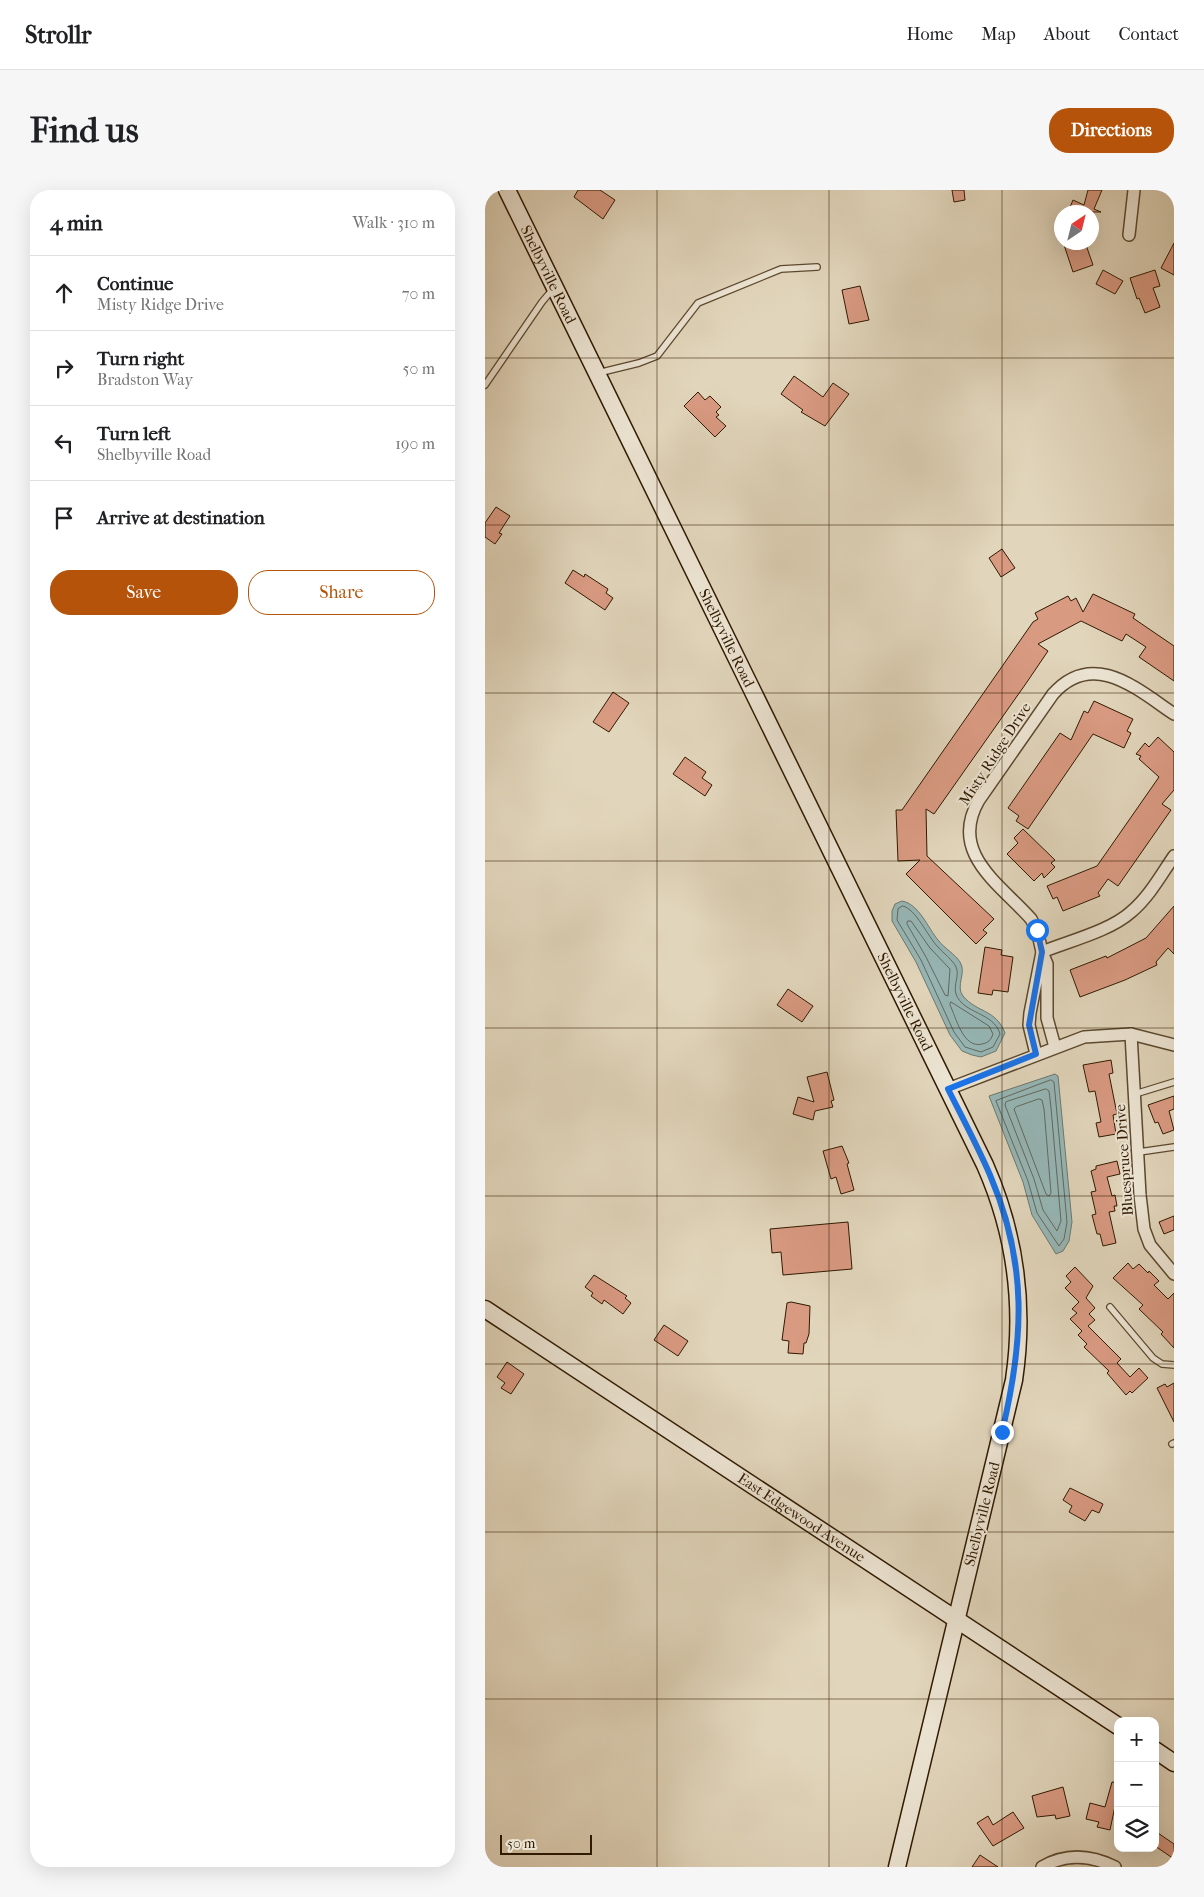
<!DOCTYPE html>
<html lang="en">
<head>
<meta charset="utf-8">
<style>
	body { margin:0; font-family:"IM FELL French Canon",serif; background:#f6f6f6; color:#202124 }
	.controls { position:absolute; right:15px; bottom:15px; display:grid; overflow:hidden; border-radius:10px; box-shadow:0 5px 20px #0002 }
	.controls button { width:45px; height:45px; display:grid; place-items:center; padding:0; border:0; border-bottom:1px solid #e0e0e0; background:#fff; color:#202124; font:25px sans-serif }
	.compass { position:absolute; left:569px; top:15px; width:45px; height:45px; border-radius:50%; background:#fff; box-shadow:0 5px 20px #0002; rotate:35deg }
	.scale { position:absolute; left:15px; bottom:12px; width:92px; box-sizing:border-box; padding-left:5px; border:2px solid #301a00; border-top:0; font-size:14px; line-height:18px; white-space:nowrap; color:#301a00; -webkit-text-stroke:4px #ece4d3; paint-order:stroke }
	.stop { position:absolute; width:15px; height:15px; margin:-11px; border:4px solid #1a73e8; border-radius:50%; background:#fff }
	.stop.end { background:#1a73e8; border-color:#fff; box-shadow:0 1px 5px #0008 }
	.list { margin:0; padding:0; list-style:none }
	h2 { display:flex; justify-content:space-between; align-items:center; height:65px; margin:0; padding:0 20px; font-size:21px }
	h2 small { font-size:16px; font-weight:400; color:#757577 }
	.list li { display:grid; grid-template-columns:32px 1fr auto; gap:15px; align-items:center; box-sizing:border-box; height:75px; padding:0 20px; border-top:1px solid #e0e0e0 }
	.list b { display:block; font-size:19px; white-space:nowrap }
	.list p { margin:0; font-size:16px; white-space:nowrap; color:#757577 }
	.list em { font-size:16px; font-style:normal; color:#757577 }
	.actions { display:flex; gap:10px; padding:15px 20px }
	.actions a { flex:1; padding:11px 0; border:1px solid #b45309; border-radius:20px; text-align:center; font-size:18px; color:#b45309 }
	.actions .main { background:#b45309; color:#fff }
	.icon { flex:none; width:28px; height:28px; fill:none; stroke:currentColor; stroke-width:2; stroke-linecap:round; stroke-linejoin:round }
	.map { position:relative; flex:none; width:689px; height:1677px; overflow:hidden; border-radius:20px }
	header { display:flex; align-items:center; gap:30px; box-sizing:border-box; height:70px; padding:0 25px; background:#fff; border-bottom:1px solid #e0e0e0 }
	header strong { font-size:24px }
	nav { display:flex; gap:28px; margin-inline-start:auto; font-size:18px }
	.intro { display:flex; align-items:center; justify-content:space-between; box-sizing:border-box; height:120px; padding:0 30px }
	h1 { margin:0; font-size:35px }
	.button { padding:12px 22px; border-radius:20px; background:#b45309; color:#fff; font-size:18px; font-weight:700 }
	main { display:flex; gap:30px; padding:0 30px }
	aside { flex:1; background:#fff; border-radius:20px; box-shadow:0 5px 20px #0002 }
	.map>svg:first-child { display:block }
</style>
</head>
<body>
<header>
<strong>Strollr</strong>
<nav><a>Home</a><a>Map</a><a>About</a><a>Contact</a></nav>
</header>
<div class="intro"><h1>Find us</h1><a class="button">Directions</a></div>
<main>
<aside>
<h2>4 min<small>Walk · 310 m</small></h2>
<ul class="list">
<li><svg class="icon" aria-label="ahead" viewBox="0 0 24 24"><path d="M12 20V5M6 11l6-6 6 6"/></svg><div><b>Continue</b><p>Misty Ridge Drive</p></div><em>70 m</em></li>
<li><svg class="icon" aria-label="right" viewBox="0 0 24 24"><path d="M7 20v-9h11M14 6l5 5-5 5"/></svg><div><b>Turn right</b><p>Bradston Way</p></div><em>50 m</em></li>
<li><svg class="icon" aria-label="left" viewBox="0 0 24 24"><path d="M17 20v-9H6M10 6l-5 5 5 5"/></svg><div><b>Turn left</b><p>Shelbyville Road</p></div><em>190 m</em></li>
<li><svg class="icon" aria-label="arrive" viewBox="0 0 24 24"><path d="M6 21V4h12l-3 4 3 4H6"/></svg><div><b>Arrive at destination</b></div></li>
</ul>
<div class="actions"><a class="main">Save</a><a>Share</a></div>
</aside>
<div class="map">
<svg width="689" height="1677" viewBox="0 0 689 1677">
	<rect width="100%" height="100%" fill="#e1d5bb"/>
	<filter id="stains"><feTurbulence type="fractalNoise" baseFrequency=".004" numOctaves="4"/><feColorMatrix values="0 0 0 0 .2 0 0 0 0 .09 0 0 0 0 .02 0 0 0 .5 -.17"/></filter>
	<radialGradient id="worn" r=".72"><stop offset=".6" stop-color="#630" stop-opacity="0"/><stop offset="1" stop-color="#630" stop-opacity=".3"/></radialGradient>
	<g fill="#96b7b7" stroke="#6d786e">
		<path d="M417 711C434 714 443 738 453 750 459 758 470 764 475 772 482 783 470 796 478 806 492 823 511 819 520 843L511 861 496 867 487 865 477 861 465 845 431 772 407 731V721L410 714Z"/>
		<path d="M570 884 573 886 587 1032 584 1051 578 1061 571 1064 547 1025 538 992 504 906Z"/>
	</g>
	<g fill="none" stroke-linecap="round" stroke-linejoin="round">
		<g stroke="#63685c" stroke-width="1">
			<path d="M418 716C431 719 443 747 453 757 458 763 468 770 471 777 475 785 468 795 471 804 478 824 509 822 515 844L508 857 496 862 480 857 469 842 436 770 412 730 413 719Z"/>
			<path d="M423 731H426L445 758 465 779 463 806 460 805 441 767 422 734Z"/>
			<path d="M466 812 504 836 508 844C506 850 503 853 497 854 478 859 471 827 465 815Z"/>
			<path d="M566 890 569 892 582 1032 579 1049 574 1056 552 1023 543 991 511 911Z"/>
			<path d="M561 899 564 901 566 918 576 1031 572 1041 558 1020 549 989 520 915 521 912Z"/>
			<path d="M554 909 557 910 559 919 566 1003 564 1006 561 1004 529 919 531 917Z"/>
		</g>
	</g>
	<g fill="#d99a82" stroke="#301a00">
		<path d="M93 0H115L130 10 118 29 89 7Z"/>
		<path d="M467 0H479L480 10 469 12Z"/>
		<path d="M603 0H617L609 19 616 22H583L588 10 599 15Z"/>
		<path d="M578 52H600L608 75 588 82Z"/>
		<path d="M689 53V85L676 78Z"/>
		<path d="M618 80 638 91 630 104 611 94Z"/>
		<path d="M670 80 675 96 668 98 675 117 660 123 654 108 652 109 645 88Z"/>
		<path d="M375 96 384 130 364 134 357 100Z"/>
		<path d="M309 186 338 207 348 193 364 204 340 236 316 222 318 220 296 204Z"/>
		<path d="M213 202 220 210 225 206 236 217 231 222 234 225 231 227 241 236 230 247 199 216Z"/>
		<path d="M11 317 25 326 14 343 17 344 10 354 0 347V333Z"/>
		<path d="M517 359 530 378 516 387 504 368Z"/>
		<path d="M88 380 99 387 100 384 123 399 121 403 128 408 120 420 80 393Z"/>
		<path d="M608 404 650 424 648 428 689 456V491L654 467 661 457 641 444 637 451 596 431 553 454 563 461 542 492 449 624 441 619 442 666 509 729 498 740 502 743 491 754 421 684 435 670 413 671 411 620H417L548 432 553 429 550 423 583 406 586 411 591 408 598 422Z"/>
		<path d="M128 502 144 513 124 542 108 532Z"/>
		<path d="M609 511 648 529 642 541 646 543 639 558 608 544 543 639 531 631 534 626 523 618 575 543 586 550 599 521 603 523Z"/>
		<path d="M673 547 689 562V600L677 614 686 620 633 696 623 689 613 703 615 706 578 721 572 707 568 709 562 696 612 676 674 587 654 569 656 566 651 564 660 553 664 557Z"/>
		<path d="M200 567 221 582 217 588 227 595 220 606 188 584Z"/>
		<path d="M538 639 570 670 566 673 570 677 559 688 557 683 549 691 522 664 533 653 529 648Z"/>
		<path d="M689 716V764L683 758 671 772 672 775 640 790 595 807 585 780 621 766 622 768 661 748Z"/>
		<path d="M500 757 517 760 516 765 528 767 523 802 508 800 507 805 493 803Z"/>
		<path d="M303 799 328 816 317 832 292 815Z"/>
		<path d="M626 870 628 883 624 884 632 924 628 925 631 944 614 947 611 933 616 932 610 901 604 902 598 875Z"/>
		<path d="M342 882 349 910 346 911 348 917 330 921 328 930 308 924 313 907 329 912 322 887Z"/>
		<path d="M689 906V919L684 921 689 940 678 944 673 932 670 933 663 915Z"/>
		<path d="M357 956 364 973 362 974 369 1000 356 1004 351 987 346 989 338 961Z"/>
		<path d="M632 971 635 984 622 987 627 1006 630 1005 632 1016H629L630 1021 624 1022 631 1053 618 1056 615 1044H612L607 1025 611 1024 606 1002 611 1001 606 981 611 979V976Z"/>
		<path d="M689 1026V1040L679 1044 674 1032Z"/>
		<path d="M363 1032 367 1079 298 1085 296 1062 287 1063 285 1039Z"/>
		<path d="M643 1073 648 1079 654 1074 663 1083 664 1081 674 1091 669 1095 683 1109 689 1103V1158L676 1144 678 1142 654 1119 658 1115 628 1088Z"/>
		<path d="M590 1077 608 1096 601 1108 610 1118 604 1124 610 1130 603 1136 636 1169 632 1173 645 1187 654 1178 663 1188 647 1203 645 1201 641 1205 622 1183 624 1181 599 1157 602 1154 593 1145 597 1141 585 1129 592 1123 587 1119 594 1112 580 1098 586 1092 581 1086Z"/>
		<path d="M109 1085 142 1106 140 1108 146 1113 138 1124 119 1110 117 1114 106 1106 108 1103 100 1097Z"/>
		<path d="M306 1112 325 1116 324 1144 321 1153H319L318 1164 303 1163 304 1151 297 1150 302 1113Z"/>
		<path d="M179 1135 203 1151 193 1166 169 1150Z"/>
		<path d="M22 1172 39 1184 26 1204 16 1198 20 1193 12 1187Z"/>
		<path d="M689 1193V1232L672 1198 680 1194 682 1197Z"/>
		<path d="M585 1298 618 1314 614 1323 607 1320 600 1331 584 1322 587 1316 578 1310Z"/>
		<path d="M627 1592 633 1593V1602L625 1640 612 1637 614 1632 601 1629 605 1613 620 1617Z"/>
		<path d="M578 1597 585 1626 571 1629 570 1625 552 1627 547 1606Z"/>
		<path d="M528 1622 539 1638 508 1656 492 1633 503 1626 508 1635Z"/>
		<path d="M670 1641 689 1654V1669L670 1656Z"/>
		<path d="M495 1665 513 1677H487Z"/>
	</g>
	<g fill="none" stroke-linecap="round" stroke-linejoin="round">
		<g stroke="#5c492f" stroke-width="8">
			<g id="lane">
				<path d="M113 183 154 173 172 166 213 113 296 79 332 77"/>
				<path d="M0 195 57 112 68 99"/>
				<path d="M650 904 689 892"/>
				<path d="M654 962 689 957"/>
				<path d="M625 1117 668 1168 677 1174 689 1175"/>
				<path d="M687 1254 689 1253"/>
			</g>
		</g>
		<g stroke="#5c492f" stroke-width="14">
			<g id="street">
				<path d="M644 45 649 0"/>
				<path d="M689 524C652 499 608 459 568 504L494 610C463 663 515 694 546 729L552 740 557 762C584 751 625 741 646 722 664 707 676 685 689 666"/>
				<path d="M646 844 655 1005 659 1039 665 1055 689 1084"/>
				<path d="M551 864 544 835 545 823 557 762 562 774V828L570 857"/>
				<path d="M463 899 599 847 646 844 689 855"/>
				<path d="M557 1677C581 1663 606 1665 630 1677"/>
			</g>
		</g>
		<g stroke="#301a00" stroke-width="19">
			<g id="secondary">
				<path id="s1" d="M22 0 500 975C530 1043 540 1116 529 1190L412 1677"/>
				<path id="s2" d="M0 1119 633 1536"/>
				<path d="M670 1560 689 1573"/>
			</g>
		</g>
		<use href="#lane" stroke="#ece4d3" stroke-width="5.5"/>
		<use href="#street" stroke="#ece4d3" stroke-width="11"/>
		<use href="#secondary" stroke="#ece4d3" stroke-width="16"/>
	</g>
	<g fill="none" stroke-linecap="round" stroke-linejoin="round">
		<path stroke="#1a73e8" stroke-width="6" d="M517 1242C539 1150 543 1074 505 985 492 955 477 927 463 899L551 864 544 835 557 762 552 740"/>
	</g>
	<path fill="none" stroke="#301a00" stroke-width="1" stroke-opacity="0.55" d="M172 0V1677M344 0V1677M517 0V1677M0 168H689M0 335H689M0 503H689M0 671H689M0 838H689M0 1006H689M0 1174H689M0 1342H689M0 1509H689"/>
	<g text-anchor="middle" stroke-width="4" stroke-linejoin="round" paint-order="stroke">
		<g font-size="15" fill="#301a00" stroke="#ece4d3">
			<text dy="5" stroke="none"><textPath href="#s1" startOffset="94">Shelbyville Road</textPath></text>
			<text dy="5" stroke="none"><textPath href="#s1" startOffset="499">Shelbyville Road</textPath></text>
			<text transform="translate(510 564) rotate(-57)" y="5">Misty Ridge Drive</text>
			<text dy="5" stroke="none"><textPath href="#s1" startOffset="904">Shelbyville Road</textPath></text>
			<text transform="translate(639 970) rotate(-94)" y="5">Bluespruce Drive</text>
			<text transform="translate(497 1324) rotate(-76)" y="5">Shelbyville Road</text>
			<text dy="5" stroke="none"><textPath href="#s2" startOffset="379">East Edgewood Avenue</textPath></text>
		</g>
	</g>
	<rect width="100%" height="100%" filter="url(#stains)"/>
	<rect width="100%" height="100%" fill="url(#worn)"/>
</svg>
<div class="controls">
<button>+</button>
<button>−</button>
<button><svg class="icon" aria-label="layers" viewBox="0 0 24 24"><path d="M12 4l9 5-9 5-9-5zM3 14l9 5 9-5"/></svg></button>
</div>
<svg class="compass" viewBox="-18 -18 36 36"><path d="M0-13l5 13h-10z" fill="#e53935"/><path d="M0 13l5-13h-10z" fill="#757577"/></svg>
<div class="scale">50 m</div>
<div class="stop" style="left:552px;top:740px"></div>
<div class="stop end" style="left:517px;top:1242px"></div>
</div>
</main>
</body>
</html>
